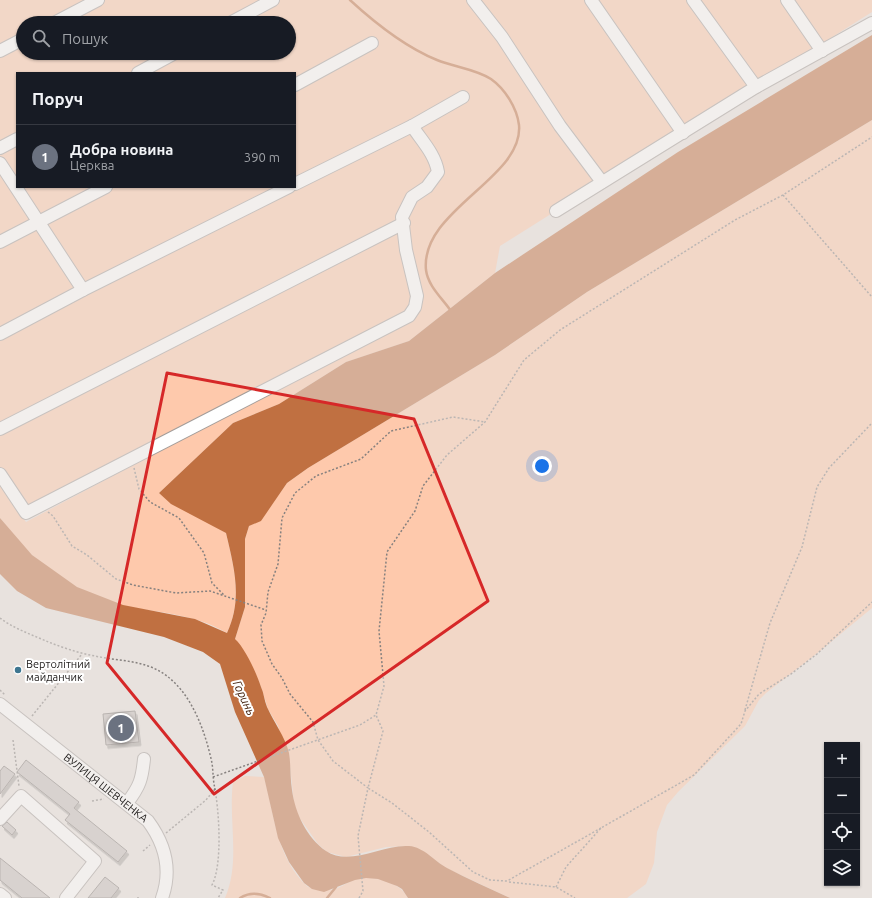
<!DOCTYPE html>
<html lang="uk">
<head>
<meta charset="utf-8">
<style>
	body { margin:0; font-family:Ubuntu,sans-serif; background:#20242c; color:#f1f3f6 }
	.controls { position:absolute; right:12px; bottom:12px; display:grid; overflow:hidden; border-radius:0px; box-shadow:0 1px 3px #0004 }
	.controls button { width:36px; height:36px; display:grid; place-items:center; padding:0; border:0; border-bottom:1px solid #363941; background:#171b24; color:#f1f3f6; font:20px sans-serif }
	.you { position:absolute; left:542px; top:466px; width:14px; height:14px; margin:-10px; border:3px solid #fff; border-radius:50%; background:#1a73e8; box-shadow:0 0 0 6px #1a73e833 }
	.badge { display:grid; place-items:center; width:26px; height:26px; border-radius:50%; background:#db2777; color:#fff; font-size:13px; font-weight:700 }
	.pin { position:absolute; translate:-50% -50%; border:2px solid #fff; box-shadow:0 1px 4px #0006 }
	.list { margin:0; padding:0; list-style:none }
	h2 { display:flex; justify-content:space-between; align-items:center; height:52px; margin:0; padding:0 16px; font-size:17px }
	h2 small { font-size:13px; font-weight:400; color:#9ea1a6 }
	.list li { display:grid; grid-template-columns:26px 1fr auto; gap:12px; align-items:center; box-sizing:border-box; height:64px; padding:0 16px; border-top:1px solid #363941 }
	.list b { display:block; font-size:15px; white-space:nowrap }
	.list p { margin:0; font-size:13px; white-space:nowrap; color:#9ea1a6 }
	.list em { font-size:13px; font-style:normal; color:#9ea1a6 }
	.icon { flex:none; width:22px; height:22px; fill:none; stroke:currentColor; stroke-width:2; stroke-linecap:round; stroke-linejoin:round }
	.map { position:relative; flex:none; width:872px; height:898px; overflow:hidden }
	.search { position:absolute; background:#171b24; box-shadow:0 1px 3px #0004; left:16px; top:16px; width:280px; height:44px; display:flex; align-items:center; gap:10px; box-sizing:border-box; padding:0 14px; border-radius:22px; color:#9ea1a6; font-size:15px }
	.panel { position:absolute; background:#171b24; box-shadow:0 1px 3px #0004; left:16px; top:72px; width:280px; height:116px; border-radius:0px }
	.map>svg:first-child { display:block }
</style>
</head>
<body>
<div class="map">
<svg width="872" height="898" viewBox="0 0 872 898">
	<defs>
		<filter id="shadow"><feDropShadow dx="2" dy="3.5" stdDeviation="0" flood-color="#0004"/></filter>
	</defs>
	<rect width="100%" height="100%" fill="#e8e2de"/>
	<g fill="#fec9ac" fill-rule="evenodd">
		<path d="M0 0H872V12L500 246 495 273 409 341 346 362 279 404 233 423 159 493 226 533C234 568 243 598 227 633 196 614 159 613 125 606 91 598 57 578 32 555 20 544 10 531 0 518V485L26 522 408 319 419 312 422 304 26 510 0 469ZM23 23H289V53H23ZM17 73H295V187H17Z"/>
		<path d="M872 120V608L820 651 766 693 759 700 745 726 678 792 667 805 657 832 654 863 646 884 627 898H510L446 868 421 850 408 846 386 847 346 857 327 852 318 844 299 817 294 804 290 765 278 726 268 709 261 687 254 670 235 639 245 607V539L249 526 261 520 287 483 308 468 495 355 587 292Z"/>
		<path d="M245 776 264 777C275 816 276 858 308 887 315 888 323 890 330 890 338 890 347 882 356 879 373 875 399 881 408 898H225C241 861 228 821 233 782Z"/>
	</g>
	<path fill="#c07041" d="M872 35V120L587 292 495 355 308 468 287 483 261 521 249 526 245 539V607L235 639C245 648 257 674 261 687 264 693 264 700 267 707 274 723 285 736 289 753 291 765 290 778 292 790 295 813 307 838 326 851 350 867 382 844 409 846 424 847 434 861 447 868 468 879 489 888 510 898H408L402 889 397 886 378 879 366 878 355 880 324 892 312 889 304 883 289 862 278 838 264 777 235 712 220 664 203 652 164 637 46 608 17 591 0 574V518L32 555 77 587 123 605 195 619 227 633C243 599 234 567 226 533L171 504 159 493 233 423 279 404 346 362 409 341 495 273 678 152Z"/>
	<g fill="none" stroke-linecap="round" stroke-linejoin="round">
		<g stroke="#c07041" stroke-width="2.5">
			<path d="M350 0C375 23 405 47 437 60 454 67 476 69 491 79 505 89 517 108 519 125 524 178 420 210 426 270 428 286 442 298 451 311"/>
			<path d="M240 898C249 892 260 893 270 898"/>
			<path d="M327 898 336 887"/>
		</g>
	</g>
	<g fill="#c5bfbc" stroke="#837d7a" filter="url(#shadow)">
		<path d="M135 711 139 742 106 745 103 714Z"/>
		<path d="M26 760 79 802 74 808 127 851 118 862 65 820 70 814 17 772Z"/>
		<path d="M4 766 15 774 0 794V771Z"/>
		<path d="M7 822 16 830 12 835 2 826Z"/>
		<path d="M0 858 50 898H22L0 880Z"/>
		<path d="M105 877 119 888 111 898H88Z"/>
	</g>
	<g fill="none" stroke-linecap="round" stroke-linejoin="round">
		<g stroke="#a39d9a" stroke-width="14">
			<g id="minor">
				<path d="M473 0 502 37 560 126 602 182"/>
				<path d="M591 0 683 133"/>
				<path d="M693 0 756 87"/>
				<path d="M787 0 822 51"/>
				<path d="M54 23 98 0"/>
				<path d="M230 23 273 0"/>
				<path d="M0 51 23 39"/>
				<path d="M138 73 175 53"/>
				<path d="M295 85 372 43"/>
				<path d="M0 148 17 139"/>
				<path d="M0 163 83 290"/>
				<path d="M295 184 412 126 463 97"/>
				<path d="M556 211 756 87 872 23"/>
				<path d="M0 242 106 187"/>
				<path d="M0 334 83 290 289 187"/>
				<path d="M0 429 404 223"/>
				<path d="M0 474 26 513 409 316 415 307 417 296 406 250 402 217 412 197 427 187 438 172C435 154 422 141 412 126"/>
				<path id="s1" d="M0 704 148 821C165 844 172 870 162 898"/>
				<path d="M127 803C140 786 142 779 144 759"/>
				<path d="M0 819 21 796 95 861 66 898"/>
				<path d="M0 894 5 898"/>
			</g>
		</g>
		<g stroke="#86817f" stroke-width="1.5" stroke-dasharray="2 2" stroke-linecap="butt">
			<path d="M783 195 872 297"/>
			<path d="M134 468 139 489 150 502 179 518 204 553 212 583 224 595"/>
			<path d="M48 512 53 516 72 546 87 555 116 579 133 585 176 593 210 591 266 610"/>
			<path d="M0 618C13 628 30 634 46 641 61 647 78 653 95 656 113 660 131 660 148 666 187 679 204 726 212 763 213 770 213 777 214 784 219 808 223 864 212 885L223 890 218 898"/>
			<path d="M0 690 5 695"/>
			<path d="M745 710 770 623 802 547 817 487 829 468 872 423"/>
			<path d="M32 716 82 654"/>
			<path d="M13 740 19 786"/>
			<path d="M213 777 360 725 376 715"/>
			<path d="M92 801 104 799"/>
			<path d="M601 828 507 881 490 880 473 872 429 832 392 803 368 788 383 731 376 715 384 686 379 631 387 552 415 511 423 486 447 455 485 422 524 360 560 330 735 220 783 195 872 137"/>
			<path d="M166 833 206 800 215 789"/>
			<path d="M143 851 150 845"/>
			<path d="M509 882 556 887 575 898"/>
			<path d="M556 887 566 867 601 828 694 775 741 724 745 711 759 694 791 674 817 654 872 602"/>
			<path d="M138 897V898"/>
			<path d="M359 898 363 891 358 836 368 788 333 761 318 740 313 722 290 694 282 678 272 664 262 641 261 625 266 613 268 592 278 564 282 518 295 493 316 476 361 459 391 431 453 417 485 422"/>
		</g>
		<use href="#minor" stroke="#fff" stroke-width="12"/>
	</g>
	<path d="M0 0H872V898H0ZM167 373 414 419 488 601 214 794 107 663Z" fill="#e8e2de" fill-opacity=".55" fill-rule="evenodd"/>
	<path fill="none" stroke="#d62828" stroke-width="3" stroke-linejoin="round" d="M167 373 414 419 488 601 214 794 107 663Z"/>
	<circle fill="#3e7690" stroke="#fff" stroke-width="1.5" cx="18" cy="670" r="4"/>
	<g text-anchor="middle" stroke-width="4" stroke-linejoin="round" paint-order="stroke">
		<g font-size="11" fill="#1f1c1b" stroke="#fff" text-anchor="start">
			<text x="26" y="668">Вертолітний<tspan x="26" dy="13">майданчик</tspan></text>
		</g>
		<g font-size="11" fill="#1f1c1b" stroke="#fff">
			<text dy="4" stroke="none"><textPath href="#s1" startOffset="135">ВУЛИЦЯ ШЕВЧЕНКА</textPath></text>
		</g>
		<g font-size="12" font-style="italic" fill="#44220f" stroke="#fff">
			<text transform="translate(244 698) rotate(65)" y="4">Горинь</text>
		</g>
	</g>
</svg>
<div class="controls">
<button>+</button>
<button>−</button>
<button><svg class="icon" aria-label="locate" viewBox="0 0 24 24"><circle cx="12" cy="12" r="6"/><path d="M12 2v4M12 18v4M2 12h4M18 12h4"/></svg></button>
<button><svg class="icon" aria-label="layers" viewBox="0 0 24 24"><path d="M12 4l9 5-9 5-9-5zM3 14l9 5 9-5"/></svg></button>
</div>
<div class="you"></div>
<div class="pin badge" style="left:121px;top:728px;background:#6b7280">1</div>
<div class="search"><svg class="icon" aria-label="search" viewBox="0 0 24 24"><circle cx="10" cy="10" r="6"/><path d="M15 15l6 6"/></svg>Пошук</div>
<section class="panel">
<h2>Поруч<small></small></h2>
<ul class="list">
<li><span class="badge" style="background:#6b7280">1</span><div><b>Добра новина</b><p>Церква</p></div><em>390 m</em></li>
</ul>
</section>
</div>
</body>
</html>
